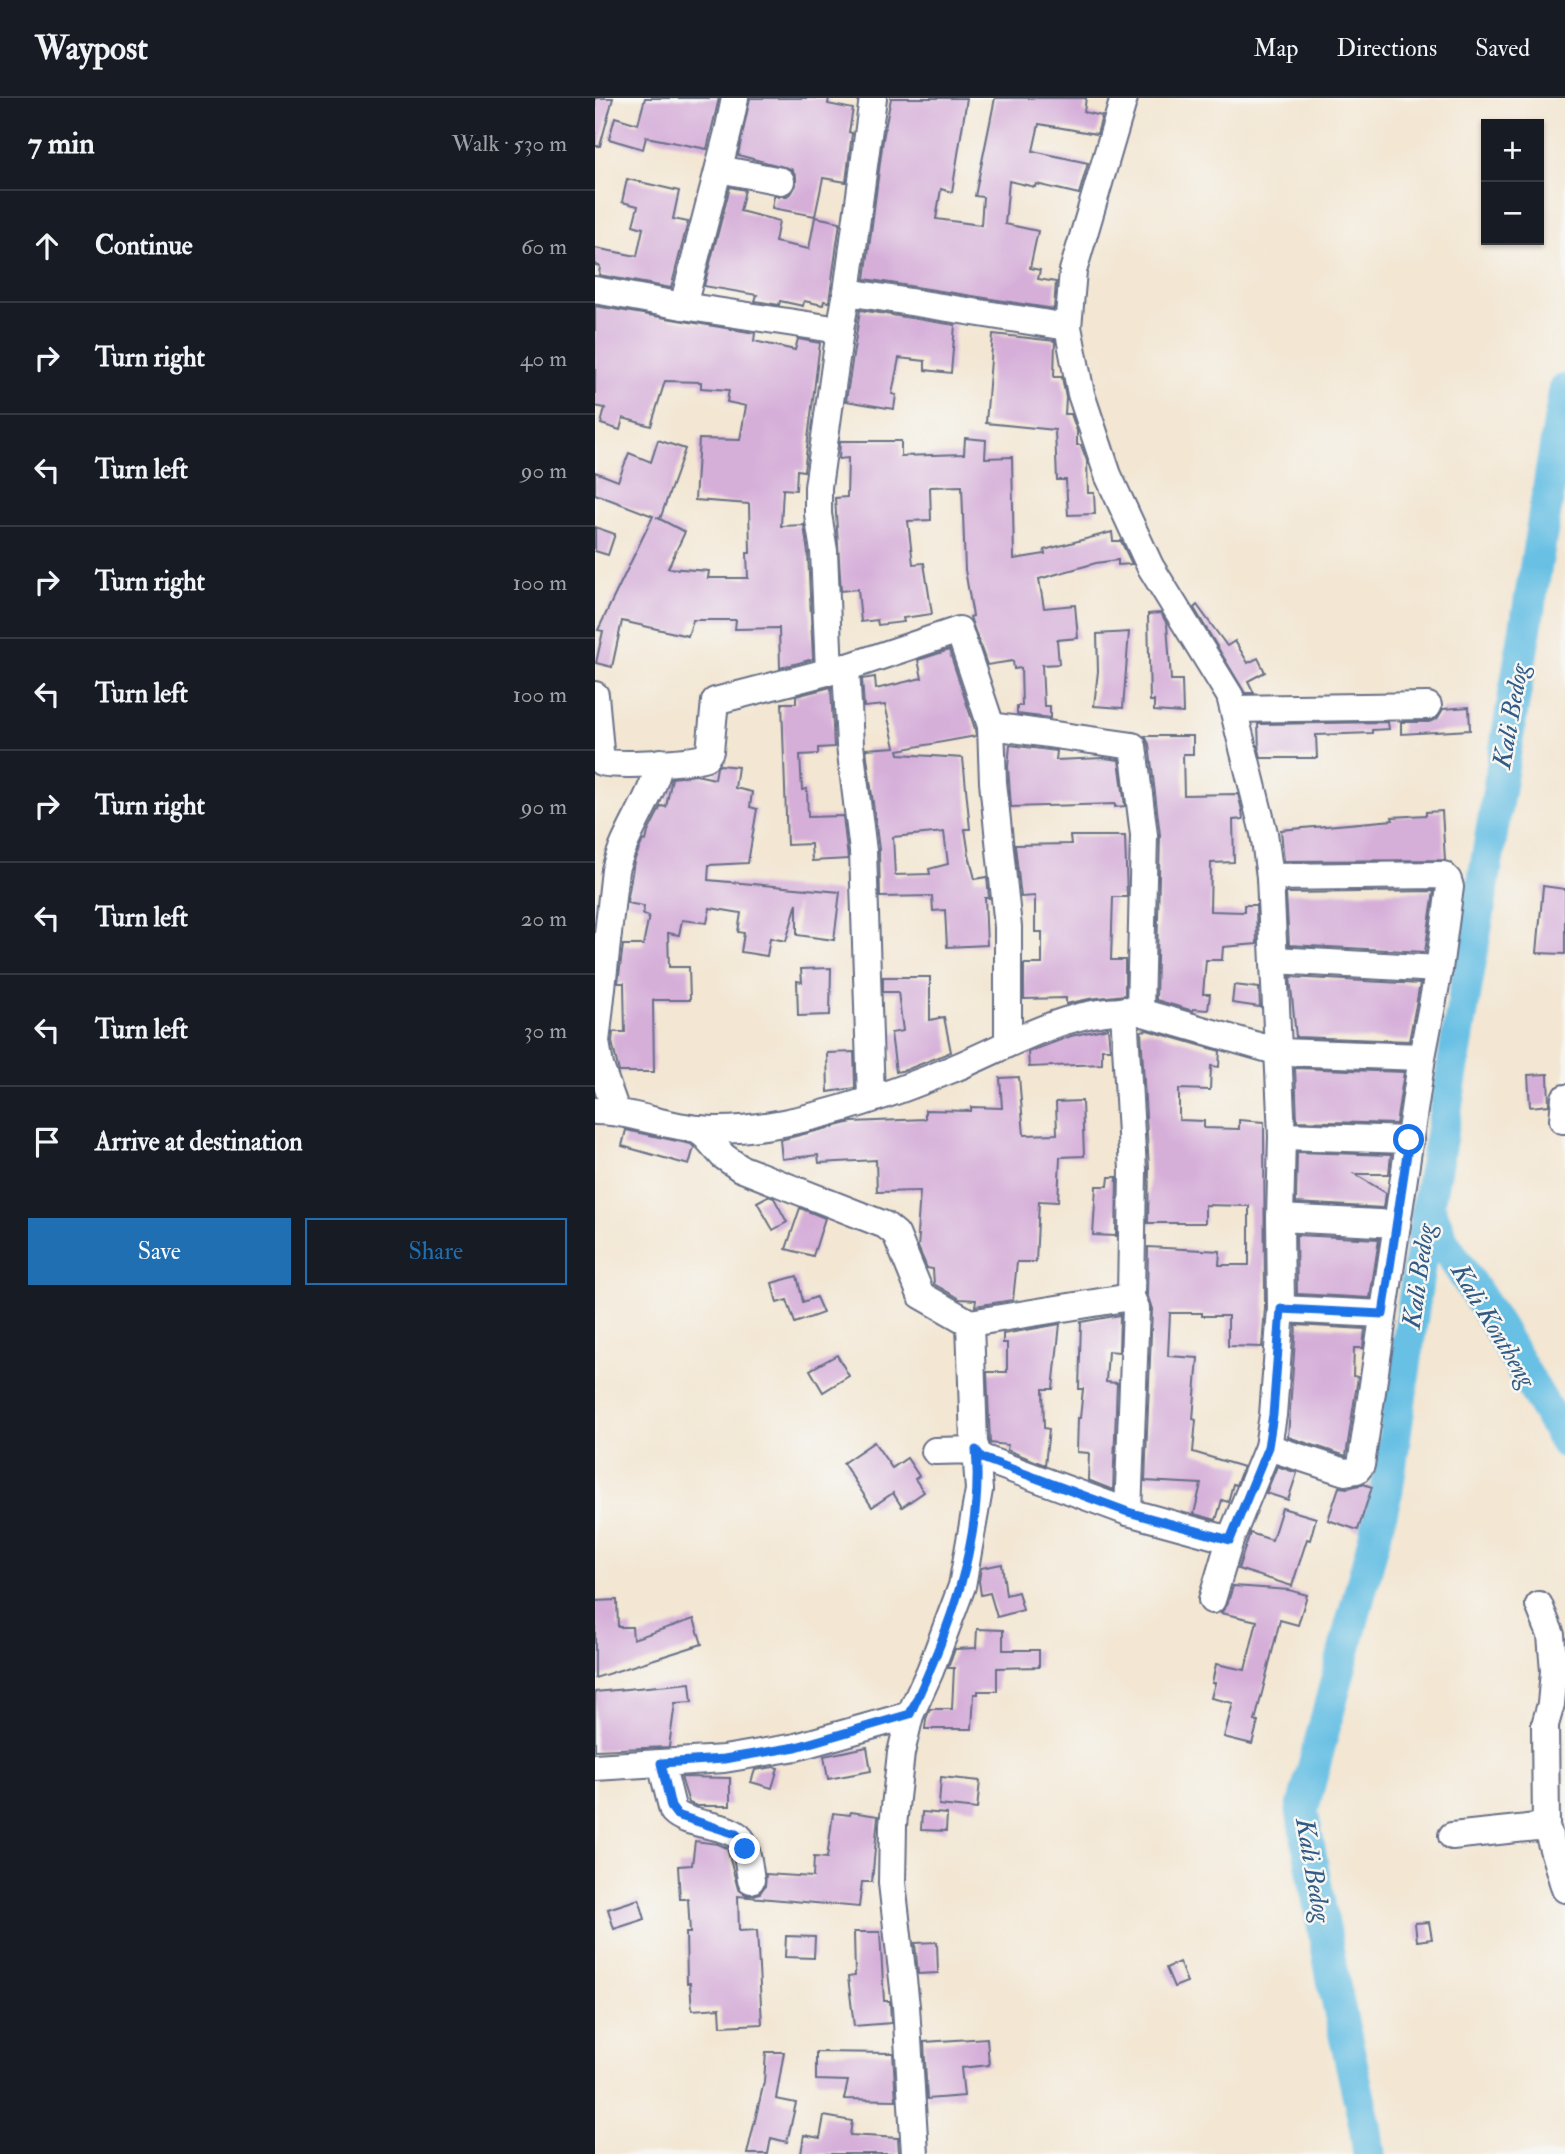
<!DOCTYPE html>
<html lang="en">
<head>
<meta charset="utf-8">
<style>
	body { margin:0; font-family:"IM FELL Double Pica",serif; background:#20242c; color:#f1f3f6 }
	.controls { position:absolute; right:21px; top:21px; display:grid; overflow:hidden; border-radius:0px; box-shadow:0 2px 5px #0004 }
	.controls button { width:63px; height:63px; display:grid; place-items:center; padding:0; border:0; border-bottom:2px solid #363941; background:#171b24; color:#f1f3f6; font:35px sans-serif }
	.stop { position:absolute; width:21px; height:21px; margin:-16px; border:5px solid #1a73e8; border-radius:50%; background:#fff }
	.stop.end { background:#1a73e8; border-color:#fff; box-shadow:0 2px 7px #0008 }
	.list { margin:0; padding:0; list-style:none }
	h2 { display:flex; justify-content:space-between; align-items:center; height:91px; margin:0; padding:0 28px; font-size:30px }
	h2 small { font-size:23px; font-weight:400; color:#9ea1a6 }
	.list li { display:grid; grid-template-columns:46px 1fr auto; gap:21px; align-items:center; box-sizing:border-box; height:112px; padding:0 28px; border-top:2px solid #363941 }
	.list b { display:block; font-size:26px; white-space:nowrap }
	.list em { font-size:23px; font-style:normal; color:#9ea1a6 }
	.actions { display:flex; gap:14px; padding:21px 28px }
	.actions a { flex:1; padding:16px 0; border:2px solid #1f6fb2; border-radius:0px; text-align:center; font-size:24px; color:#1f6fb2 }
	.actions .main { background:#1f6fb2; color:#fff }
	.icon { flex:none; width:38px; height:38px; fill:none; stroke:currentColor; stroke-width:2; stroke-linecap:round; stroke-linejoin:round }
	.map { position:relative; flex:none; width:970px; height:2056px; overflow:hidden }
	header { display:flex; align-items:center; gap:42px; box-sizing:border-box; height:98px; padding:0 35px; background:#171b24; border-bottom:2px solid #363941 }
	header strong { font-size:33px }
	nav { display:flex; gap:38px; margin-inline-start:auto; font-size:24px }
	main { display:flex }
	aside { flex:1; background:#171b24 }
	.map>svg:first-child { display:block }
</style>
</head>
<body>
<header>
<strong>Waypost</strong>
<nav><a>Map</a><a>Directions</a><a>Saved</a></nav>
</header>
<main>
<aside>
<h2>7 min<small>Walk · 530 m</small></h2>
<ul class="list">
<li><svg class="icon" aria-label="ahead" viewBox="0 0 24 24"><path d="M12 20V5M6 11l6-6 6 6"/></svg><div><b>Continue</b></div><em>60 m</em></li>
<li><svg class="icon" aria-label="right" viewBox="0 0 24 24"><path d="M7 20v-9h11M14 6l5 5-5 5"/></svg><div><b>Turn right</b></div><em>40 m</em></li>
<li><svg class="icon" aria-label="left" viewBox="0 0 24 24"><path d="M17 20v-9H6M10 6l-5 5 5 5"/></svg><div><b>Turn left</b></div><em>90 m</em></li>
<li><svg class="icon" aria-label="right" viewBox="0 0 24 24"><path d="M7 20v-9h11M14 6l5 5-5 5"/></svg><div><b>Turn right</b></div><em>100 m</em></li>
<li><svg class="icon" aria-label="left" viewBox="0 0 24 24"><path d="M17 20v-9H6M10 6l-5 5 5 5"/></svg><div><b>Turn left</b></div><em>100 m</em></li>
<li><svg class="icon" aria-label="right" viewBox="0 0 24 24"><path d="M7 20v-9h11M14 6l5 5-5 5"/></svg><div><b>Turn right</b></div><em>90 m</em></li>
<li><svg class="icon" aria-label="left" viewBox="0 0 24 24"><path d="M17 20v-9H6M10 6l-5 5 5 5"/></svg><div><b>Turn left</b></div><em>20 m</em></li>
<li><svg class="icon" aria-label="left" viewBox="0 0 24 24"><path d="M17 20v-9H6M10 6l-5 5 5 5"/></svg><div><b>Turn left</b></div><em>30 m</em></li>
<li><svg class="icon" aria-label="arrive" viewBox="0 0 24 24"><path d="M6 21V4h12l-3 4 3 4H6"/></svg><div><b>Arrive at destination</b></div></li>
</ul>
<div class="actions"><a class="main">Save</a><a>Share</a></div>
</aside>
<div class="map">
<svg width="970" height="2056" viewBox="0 0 970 2056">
	<rect width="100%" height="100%" fill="#f6f6f2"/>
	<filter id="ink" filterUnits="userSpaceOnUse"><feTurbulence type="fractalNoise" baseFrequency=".0143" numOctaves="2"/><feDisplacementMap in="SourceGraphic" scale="14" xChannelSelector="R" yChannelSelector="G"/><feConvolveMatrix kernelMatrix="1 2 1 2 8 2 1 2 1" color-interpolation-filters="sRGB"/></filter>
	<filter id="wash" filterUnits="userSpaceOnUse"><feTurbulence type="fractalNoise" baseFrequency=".00686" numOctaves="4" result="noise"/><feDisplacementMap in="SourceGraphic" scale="28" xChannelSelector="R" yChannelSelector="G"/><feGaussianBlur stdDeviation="1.57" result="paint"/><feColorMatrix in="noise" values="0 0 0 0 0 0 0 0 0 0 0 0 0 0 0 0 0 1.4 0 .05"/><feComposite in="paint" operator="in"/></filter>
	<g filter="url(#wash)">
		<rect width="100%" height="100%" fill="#f3e6d2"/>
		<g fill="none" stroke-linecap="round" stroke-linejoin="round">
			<g stroke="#67c0e4" stroke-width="33">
				<path d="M833 1107 848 1144 903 1229 970 1344"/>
				<path d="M774 2056 770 2027 739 1887 707 1713 792 1392 833 1107 848 1028 970 292"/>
			</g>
		</g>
		<g id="blocks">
			<g fill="#d6afd9" fill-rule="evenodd">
				<path d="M0 0H18L5 48H0Z"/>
				<path d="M50 0H124L112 51 51 39 48 51 14 41 20 19 43 26Z"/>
				<path d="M155 0H234L233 6 258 11 254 34 257 35 251 84 228 80 220 118 177 110 179 98H192L197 94 201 87V77L196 71 143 57Z"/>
				<path d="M296 0H372L357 94 346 91 341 121 386 127 388 99 380 98 400 0H491L489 14 507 18 502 36 444 26 438 53 493 65 484 96 441 86 440 89 414 83 410 126 443 133 435 170 445 172 443 181 461 184 459 211 270 181 288 41Z"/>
				<path d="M32 81 84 93 78 121 93 124 76 190 4 177 5 168 0 167V150L42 158 48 130 38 127 43 108 27 104Z"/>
				<path d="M135 89 150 92 145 113 184 123 180 144 214 151 220 119 245 124 234 204 229 203 228 207 209 203 208 208 185 203 184 207 160 203 162 197 109 188Z"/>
				<path d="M0 208 160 235 159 243 200 252 203 241 225 245 209 373 202 372 201 392 188 391 186 428 209 427 213 455 218 561 185 570 184 530 140 531 141 522H98L93 538 27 523 17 569 1 565 8 533 3 532 58 418 0 396V374L23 383 34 355 56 364 63 342 90 351 65 421 61 419 90 434 73 470 114 473 113 480H153L152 455H155L154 406 100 402 104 341 145 342 151 308 132 304 134 292 106 290V284L70 283 56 328 28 320 25 332 6 326 10 310 0 308Z"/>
				<path d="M265 212 360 227 356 275 330 272V263L304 260 297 296 301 297 299 311 251 303Z"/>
				<path d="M398 236 460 243 459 279H467L471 300 470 316H476L482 333V347H486L492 363 493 395H499L500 416 473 417 471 382H462L460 332 391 325Z"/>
				<path d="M370 340 391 342 390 360 417 359 419 461 450 456 449 452 517 434 518 443H526L537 466 523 467V462L501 465 444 481 449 510 480 507 483 540 462 542 464 566 447 567 449 608H455V620L422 616V608H427L426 570 419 571 418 563 392 567 375 519 378 518 370 472 367 388 335 389 336 422 313 423 318 466 329 465 337 516 308 520 309 524 283 527 282 522 266 524 263 491 246 493 240 400 252 399 253 360 244 361 245 343H306V358L369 356Z"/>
				<path d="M0 429 20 436 13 457 0 453Z"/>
				<path d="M602 507 632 548 640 543 653 565 663 560 670 574 653 583 659 595H650L599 510Z"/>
				<path d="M566 515 572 526 576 582H587L588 615 559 613V603H555L553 516Z"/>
				<path d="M534 534 528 610 499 608 503 573 502 536Z"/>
				<path d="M354 552 380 631 381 638 303 652 304 656 368 660 375 731H370L374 757 380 781 392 779 394 800H390L392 847 352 849 350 812 338 813 337 798 285 799 284 751 271 651 300 649 290 607 269 609 267 581 280 579 281 591 327 580 323 562ZM349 734 353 766 334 771 335 776 300 777 298 739Z"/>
				<path d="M236 589 239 649 223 650V656L205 657 207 692 212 691 213 719 248 718 253 761 217 763 216 746 192 747 187 605H201V598Z"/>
				<path d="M874 609 875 632 806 636V624H834L842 621 848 611Z"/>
				<path d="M793 624 794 631 777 632V635L721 637 722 660H666L664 651 663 626Z"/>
				<path d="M550 638H598V656H588L589 697 643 696 647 712 648 721 638 722 639 764 616 765 615 813 649 814V807H661L662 846 628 849 627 862H611L608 896H615L613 912 598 911V913L561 902 565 737 554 646Z"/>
				<path d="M415 647 462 653 461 662 509 660 524 662 530 708 520 709V706L416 709 413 669Z"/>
				<path d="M125 667 143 669 140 690 157 694 155 709 162 711 153 765 114 767 113 782 245 794 239 842 202 837V805L191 843 175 840 172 858 146 854 149 835 143 834 146 815 115 810 112 825 87 822 84 837 73 835 74 869H94L95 902H58L59 974H24L17 944 18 934H30L29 885H23L28 847H48L54 818 48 817 49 808 32 805 39 763 48 742 51 743 53 734 66 708 71 709 77 680 101 677 120 681 122 669Z"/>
				<path d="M847 713 850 762 689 763 686 732 798 722 797 719 831 717V714Z"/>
				<path d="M475 738H530L532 799H518L516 862H530V897L494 901 471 906V900L429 901V866H447V834H440V798L426 799 420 747 476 746Z"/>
				<path d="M948 788 970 791V856L942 855Z"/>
				<path d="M839 793 830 854 694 847 691 795Z"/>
				<path d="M236 870 235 917 203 918 202 883 207 884 206 871Z"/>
				<path d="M288 879H335V922L349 919 356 954 311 972 301 974 296 935 308 933 303 894H288Z"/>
				<path d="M695 879 825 886 814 943 701 939Z"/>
				<path d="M639 887 664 890 665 909 637 905Z"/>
				<path d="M513 930 515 951H507V966L434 969 433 954 476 938Z"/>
				<path d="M552 932 625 953 624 969 616 968 615 992 584 991V1022L609 1023V1030L644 1031V1022L669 1024 670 1210 667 1249 633 1248V1218H607V1215H575L573 1258 603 1260 598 1321 601 1322 598 1354 648 1369 641 1387 638 1386 633 1404 627 1402 621 1422 599 1416 606 1386 550 1383 557 1211 552 1196 553 1149 625 1153 624 1167H654V1108L610 1107V1125H553L554 1071 546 933Z"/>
				<path d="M259 954 260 990 233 994 232 955Z"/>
				<path d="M700 970 809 974 801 1026 702 1023Z"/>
				<path d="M953 976 954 1007 935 1009 933 977Z"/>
				<path d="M424 979 429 1037 462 1036 461 1004 487 1003 489 1058 465 1059 463 1104 444 1103 441 1164H422L418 1202 380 1208 381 1202 365 1201 339 1186 338 1171 332 1170 323 1149 324 1137H322L325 1093 282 1094 281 1062 224 1065 223 1057 187 1061 185 1042 257 1024 330 1021V1012L376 1013V1009L407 1010 405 980Z"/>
				<path d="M31 1032 96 1046 99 1049 94 1067 27 1048Z"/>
				<path d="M702 1054 796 1057 794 1076H760L791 1095 789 1110 701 1105Z"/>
				<path d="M514 1079H522L521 1138 498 1137 501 1088H513Z"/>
				<path d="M173 1098 179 1100 192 1124 178 1132 162 1104Z"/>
				<path d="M205 1110 230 1120 218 1158 191 1151Z"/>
				<path d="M701 1137 784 1141 775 1200 702 1196Z"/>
				<path d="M202 1178 208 1204 221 1199 228 1215 200 1225 192 1202 182 1205 177 1185Z"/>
				<path d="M525 1217 524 1254 513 1253 511 1284 522 1285 518 1392 493 1382 494 1355 482 1354 483 1320H485L488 1291H484L486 1224Z"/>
				<path d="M465 1226 458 1291H448L449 1330 454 1331 450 1367 412 1352 413 1347 395 1345 392 1274H412V1245H408V1236Z"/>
				<path d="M701 1227 770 1231 768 1250H759L758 1278 763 1279 751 1358 693 1339Z"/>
				<path d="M242 1257 254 1278 228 1294 215 1272Z"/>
				<path d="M279 1344 297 1370 312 1360 324 1378 320 1381 329 1394 307 1409 298 1395 277 1409 248 1365Z"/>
				<path d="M682 1368 702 1375 693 1402 671 1395Z"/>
				<path d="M768 1386 777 1389 763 1432 733 1422 744 1389 753 1390Z"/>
				<path d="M687 1410 721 1420 715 1442 712 1441 697 1488 643 1471 655 1435 677 1442Z"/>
				<path d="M407 1466 411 1497 423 1494 428 1512 402 1519 395 1495 386 1497 384 1483 386 1470Z"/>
				<path d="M638 1488 694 1492 712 1497 703 1527 685 1522 660 1623 663 1624 657 1646 629 1639 638 1605 616 1600 620 1585H617L621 1566 650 1572 662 1523 626 1515 632 1507Z"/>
				<path d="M22 1502 23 1529H37L38 1541 99 1521 107 1546 0 1580V1503Z"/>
				<path d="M382 1531 408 1532V1552H444V1569L402 1570V1593H383V1596H379L377 1631H330L331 1621 335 1611H357L359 1570H353L360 1551 381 1550Z"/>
				<path d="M95 1585 97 1604 80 1605 74 1649 0 1652V1594Z"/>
				<path d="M272 1649 276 1673 233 1681 229 1658Z"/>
				<path d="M179 1669 183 1670 177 1690 156 1684 160 1672Z"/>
				<path d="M86 1679 135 1680V1708H102L94 1705Z"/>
				<path d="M346 1679 385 1683 382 1711 344 1707Z"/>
				<path d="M256 1714 283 1718 277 1784H267L264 1809 143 1798 144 1833 162 1832 167 1926 126 1928 125 1910 97 1912 95 1885H92L91 1835H95L93 1801H85L83 1768 97 1767 100 1743 123 1746 132 1750 143 1791 151 1797H159L165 1795 170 1788 171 1776 218 1779 219 1759 232 1760 238 1715 255 1717Z"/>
				<path d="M327 1714 352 1716 351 1733 326 1732Z"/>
				<path d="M44 1801 50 1821 19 1831 13 1811Z"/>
				<path d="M834 1824 837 1841 822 1843 820 1825Z"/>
				<path d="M259 1834H285L289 1903H295L296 1925 259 1928 253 1879 260 1878Z"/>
				<path d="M191 1838 220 1839 219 1860 190 1859Z"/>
				<path d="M342 1844 343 1875 323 1876 320 1845Z"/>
				<path d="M584 1864 592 1884 579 1889 571 1870Z"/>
				<path d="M392 1940 394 1967 366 1970 369 1998 332 2001 329 1944Z"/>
				<path d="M171 1954H189L181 2001 201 2005 192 2044 176 2040 173 2056H152L169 1984Z"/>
				<path d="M221 1954 298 1955 301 2002 249 2001 253 1983 221 1982Z"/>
				<path d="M229 2018 257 2023 255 2037 303 2040 304 2056H206L209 2037 225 2040Z"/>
			</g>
		</g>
	</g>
	<g filter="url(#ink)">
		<use href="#blocks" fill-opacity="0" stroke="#676f87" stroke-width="2"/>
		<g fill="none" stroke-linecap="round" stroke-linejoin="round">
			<g stroke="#676f87" stroke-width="30">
				<g id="minor">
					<path d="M529 0 478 173 473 229 486 296 513 377 555 468 635 598 669 735 675 779 687 1038 685 1120 686 1211 678 1317 673 1349 635 1442 617 1502"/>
					<path d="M124 71 186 83"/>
					<path d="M0 192 88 208 245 232"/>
					<path d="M252 194 473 229"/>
					<path d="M88 208 133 34 140 0"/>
					<path d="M251 569 255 647 268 753 276 1000"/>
					<path d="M234 574 229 453 223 416V389L245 232 252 194 278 0"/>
					<path d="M0 597 6 664C23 668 95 665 111 659L115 653 120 603 259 567 364 532 396 628 398 684 413 829V945"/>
					<path d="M639 611 833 608"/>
					<path d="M396 628 538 648 549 737 545 914"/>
					<path d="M679 862 844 871"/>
					<path d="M529 912 538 1072 536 1199 541 1210 533 1414"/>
					<path d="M970 1000 968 1022H970"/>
					<path d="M0 1013C36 1013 69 1028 104 1031 131 1034 161 1030 188 1025 245 1014 302 994 355 972 414 948 479 906 545 914L684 954 827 959"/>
					<path d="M21 1013 5 968 1 944 20 772C30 734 56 703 65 664"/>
					<path d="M104 1031 128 1058 145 1070 290 1127 301 1136 326 1197 375 1225 379 1345 383 1357 387 1360 533 1414 635 1442"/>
					<path d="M687 1038 815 1042"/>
					<path d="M685 1120 802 1126"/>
					<path d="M686 1211 787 1216"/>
					<path d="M375 1225 536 1199"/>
					<path d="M673 1349 750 1374 762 1372 766 1367 827 959 844 871 855 789 853 782 848 777 675 779"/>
					<path d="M944 1507 956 1537 959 1573 956 1606 950 1627 951 1728 970 1791"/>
					<path d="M66 1665 78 1713C94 1730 138 1724 148 1744 153 1755 154 1770 156 1782"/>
					<path d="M0 1669 129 1661 201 1649 315 1617"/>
					<path d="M857 1738 951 1728"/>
					<path d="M320 2056 311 1908 297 1785 298 1727 306 1655 315 1617 335 1573 367 1488 384 1392 381 1352 340 1353"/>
				</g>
			</g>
			<use href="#minor" stroke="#fff" stroke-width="26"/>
		</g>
	</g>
	<g fill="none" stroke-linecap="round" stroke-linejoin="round" filter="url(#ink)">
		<path stroke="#1a73e8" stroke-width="9" d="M150 1751 147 1742 141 1736 82 1717 76 1709 66 1665 129 1661 201 1649 315 1616C353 1535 389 1443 381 1352L387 1360 533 1414 635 1442 673 1349 678 1317 686 1211 788 1216 814 1042"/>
	</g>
	<g text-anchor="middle" stroke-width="5" stroke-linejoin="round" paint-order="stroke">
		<g font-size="26" font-style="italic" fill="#325a86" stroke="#f6f6f2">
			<text transform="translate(915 618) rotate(-80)" y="9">Kali Bedog</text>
			<text transform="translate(823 1178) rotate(-82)" y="9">Kali Bedog</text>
			<text transform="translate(899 1227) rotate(59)" y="9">Kali Kontheng</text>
			<text transform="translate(719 1772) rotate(80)" y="9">Kali Bedog</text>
		</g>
	</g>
</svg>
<div class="controls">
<button>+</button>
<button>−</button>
</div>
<div class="stop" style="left:814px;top:1042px"></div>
<div class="stop end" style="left:150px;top:1751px"></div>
</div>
</main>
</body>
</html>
